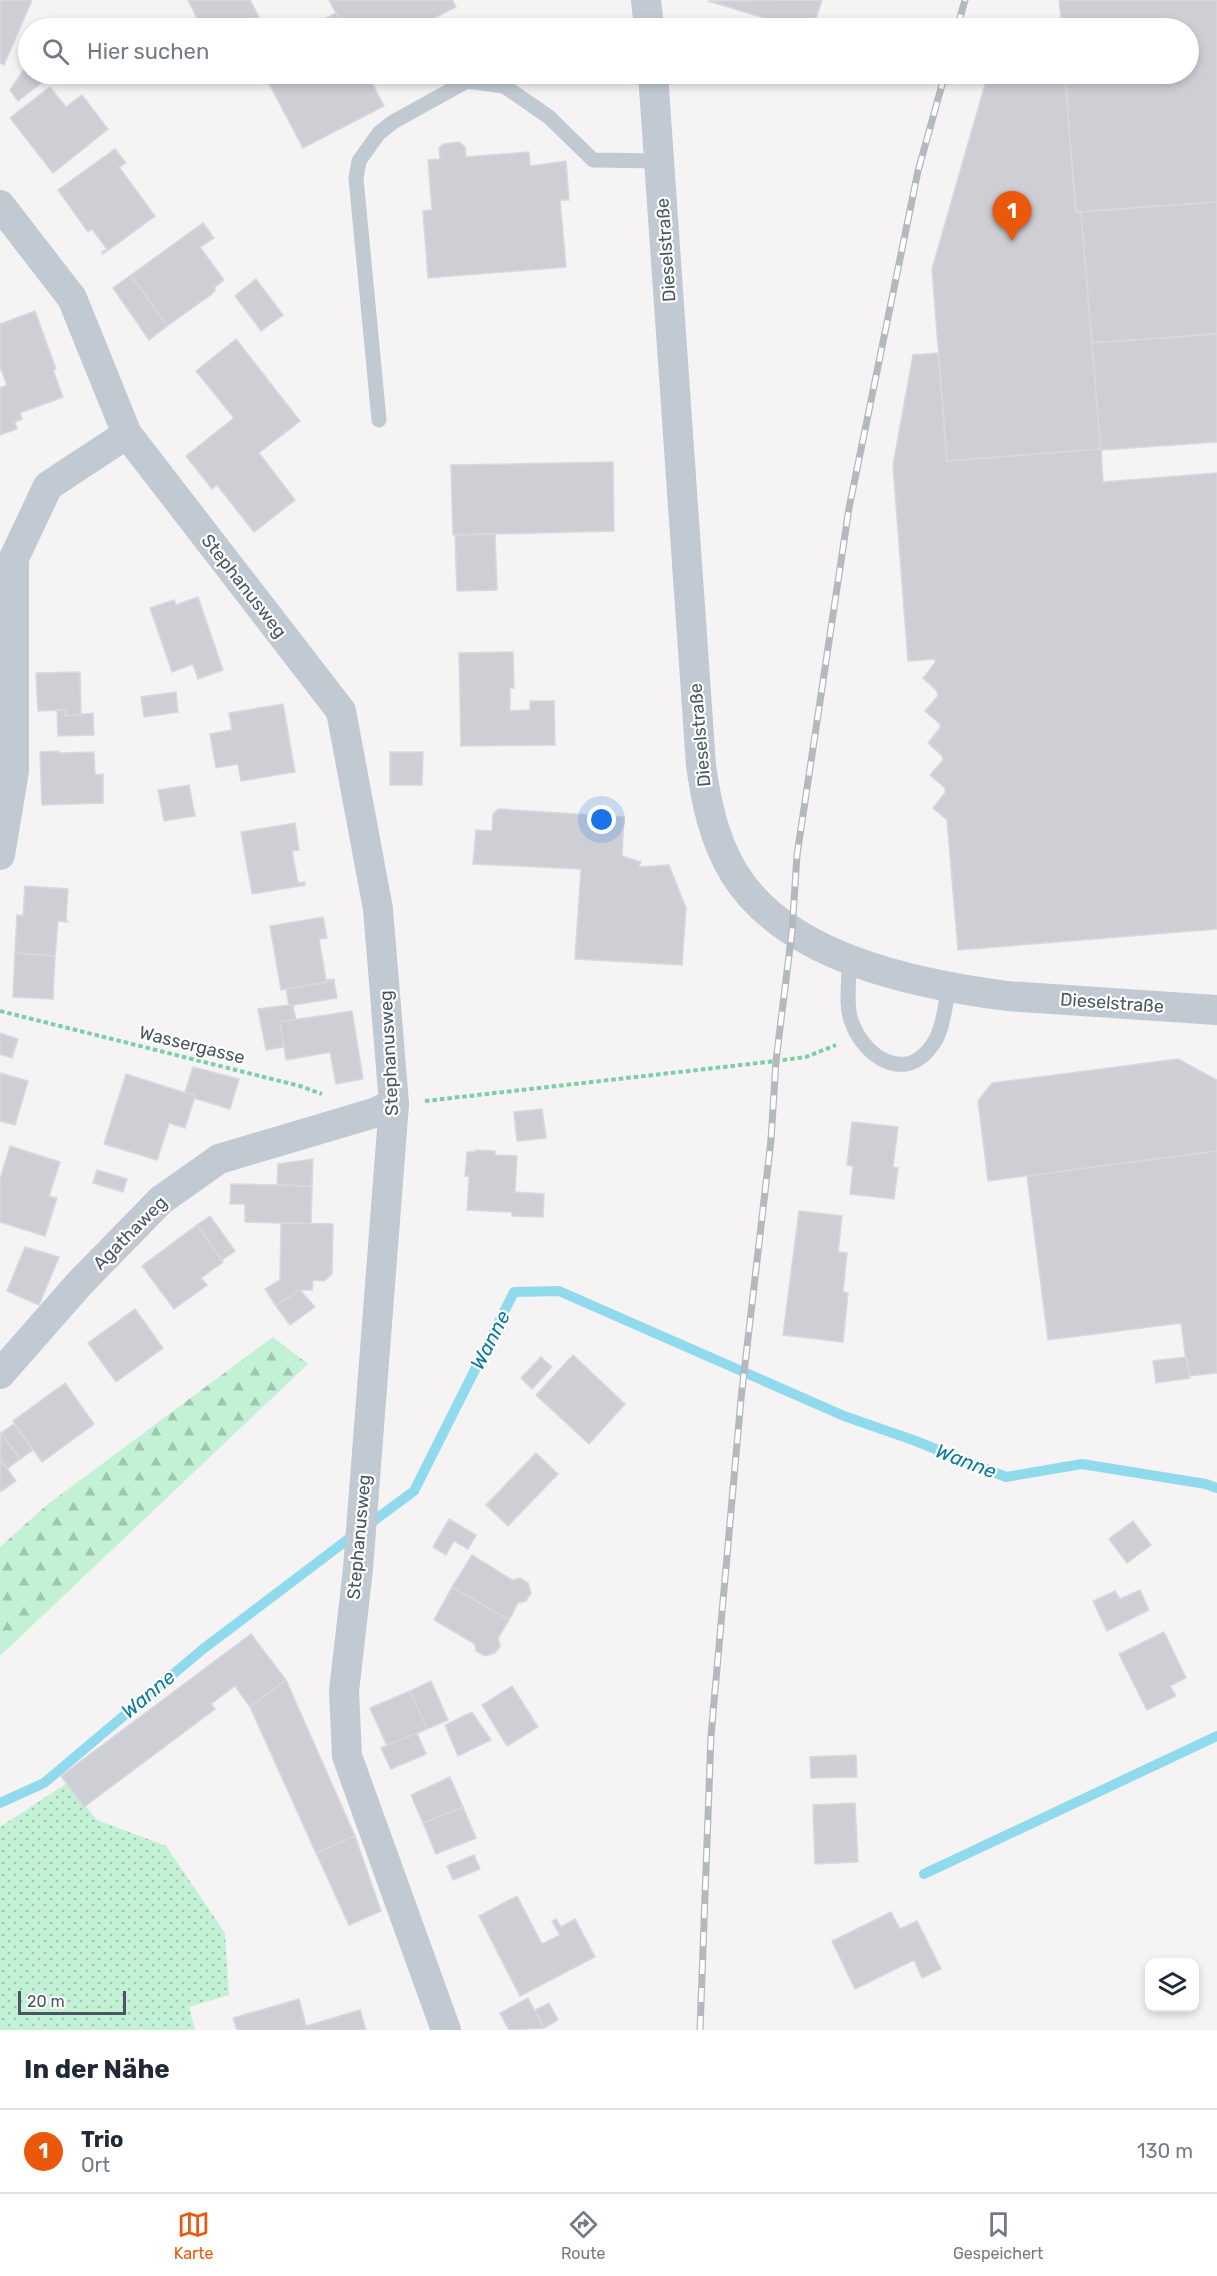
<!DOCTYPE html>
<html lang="de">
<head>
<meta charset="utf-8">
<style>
	body { margin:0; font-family:Rubik,sans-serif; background:#f2f2f3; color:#1f2937 }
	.controls { position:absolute; right:18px; bottom:18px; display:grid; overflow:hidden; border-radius:12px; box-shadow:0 3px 9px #0003 }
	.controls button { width:54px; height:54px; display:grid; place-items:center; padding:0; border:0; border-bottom:2px solid #e0e1e3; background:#fff; color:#1f2937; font:30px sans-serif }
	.scale { position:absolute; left:18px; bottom:15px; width:108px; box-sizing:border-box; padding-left:6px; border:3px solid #4a5661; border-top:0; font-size:16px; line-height:21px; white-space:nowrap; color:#4a5661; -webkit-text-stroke:4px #fff; paint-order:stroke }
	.you { position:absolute; left:602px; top:820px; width:21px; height:21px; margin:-15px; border:4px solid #fff; border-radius:50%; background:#1a73e8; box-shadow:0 0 0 9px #1a73e833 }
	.badge { display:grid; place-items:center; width:39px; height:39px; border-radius:50%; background:#ea580c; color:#fff; font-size:20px; font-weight:700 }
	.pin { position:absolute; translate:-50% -50px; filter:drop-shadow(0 2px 3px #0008) }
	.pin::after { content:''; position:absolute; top:32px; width:21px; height:18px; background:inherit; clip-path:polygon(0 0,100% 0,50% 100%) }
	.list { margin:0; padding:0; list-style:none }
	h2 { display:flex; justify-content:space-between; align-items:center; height:78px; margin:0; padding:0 24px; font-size:26px }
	h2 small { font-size:20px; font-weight:400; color:#747a83 }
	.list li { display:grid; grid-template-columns:39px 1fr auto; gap:18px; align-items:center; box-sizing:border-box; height:84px; padding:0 24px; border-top:2px solid #e0e1e3 }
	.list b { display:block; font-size:22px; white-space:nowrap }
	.list p { margin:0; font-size:20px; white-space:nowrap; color:#747a83 }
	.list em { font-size:20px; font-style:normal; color:#747a83 }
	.icon { flex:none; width:33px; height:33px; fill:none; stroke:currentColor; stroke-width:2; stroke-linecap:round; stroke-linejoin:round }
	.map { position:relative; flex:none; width:1217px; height:2030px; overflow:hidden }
	.search { position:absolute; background:#fff; box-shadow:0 3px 9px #0003; left:18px; right:18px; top:18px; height:66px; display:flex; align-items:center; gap:15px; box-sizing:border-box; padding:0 21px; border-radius:33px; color:#747a83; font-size:22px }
	.sheet { height:162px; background:#fff }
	nav { display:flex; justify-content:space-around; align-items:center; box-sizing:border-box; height:84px; border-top:2px solid #e0e1e3; background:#fff; font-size:16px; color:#747a83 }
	nav a { display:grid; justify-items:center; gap:3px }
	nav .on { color:#ea580c }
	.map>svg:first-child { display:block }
</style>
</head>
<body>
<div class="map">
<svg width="1217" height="2030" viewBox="0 0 1217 2030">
	<defs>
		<pattern id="grass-dots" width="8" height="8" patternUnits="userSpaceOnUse" patternTransform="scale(1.5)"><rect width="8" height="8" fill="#c3f1d5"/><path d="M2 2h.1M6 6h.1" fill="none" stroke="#a0c6b0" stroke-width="1.8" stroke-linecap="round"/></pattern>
		<pattern id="forest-firs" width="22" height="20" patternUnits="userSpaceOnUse" patternTransform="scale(1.5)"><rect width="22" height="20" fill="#c3f1d5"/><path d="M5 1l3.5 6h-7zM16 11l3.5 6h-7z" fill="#a0c6b0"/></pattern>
	</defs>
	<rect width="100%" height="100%" fill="#f5f3f3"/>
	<path fill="url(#grass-dots)" d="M67 1783 97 1820 166 1846 225 1933 229 1995 189 2007 195 2030H0V1827Z"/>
	<path fill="url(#forest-firs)" d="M273 1337 308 1364 0 1656V1547L48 1504Z"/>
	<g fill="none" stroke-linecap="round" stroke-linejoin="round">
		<g stroke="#90daee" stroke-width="10">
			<path d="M368 1525 414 1491 514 1292 559 1291 844 1416 913 1440 1006 1477 1082 1464 1206 1484 1217 1488"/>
			<path d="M0 1803 44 1783 203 1649 355 1534"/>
			<path d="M924 1874 1217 1736"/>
		</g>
	</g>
	<g fill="#cdcfd5" stroke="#d7d9de" stroke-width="1.5">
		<path d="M0 0H32L4 65 0 63Z"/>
		<path d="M188 0H250L259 17 236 28H202Z"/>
		<path d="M329 0H452L456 7 415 28H344Z"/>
		<path d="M822 0 813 28H797L708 1Z"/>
		<path d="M1059 0H1217V202L1076 212 1065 74H1188V28H1062Z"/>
		<path d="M336 13 344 28H307Z"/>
		<path d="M28 63V74H41L45 80 18 101 10 90Z"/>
		<path d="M264 74H367L384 106 303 148Z"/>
		<path d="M988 74H1065L1075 207 1076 212H1081L1101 449 947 461 932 269Z"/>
		<path d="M50 87 66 107 82 95 108 129 53 173 10 118Z"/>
		<path d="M459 142 465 147 466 157 529 152 530 166 566 161 569 200H560L566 267 428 278 423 211 432 210 428 160 440 159 439 148 443 144Z"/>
		<path d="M115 149 126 163 119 167 155 216 103 254 102 252 107 249 92 229 88 232 58 190Z"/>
		<path d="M1217 202V334L1092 343 1081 212Z"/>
		<path d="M203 223 214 238 200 247 224 280 215 287V291L212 294 167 326 131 275Z"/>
		<path d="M131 275 167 326 149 340 113 288Z"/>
		<path d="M256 279 283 315 261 331 235 296Z"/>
		<path d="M35 311 56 369 53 370 63 397 20 413 22 419 15 422 17 429 0 435V388L7 385 0 367V324Z"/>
		<path d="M1217 334V442L1102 450 1101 453 1092 343Z"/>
		<path d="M236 339 300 421 259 453 295 500 254 532 217 485 212 489 186 456 234 418 196 371Z"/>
		<path d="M938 353 947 461 1101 449 1103 482 1217 473V929L958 950 947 820 933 808 945 793V788L930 775 943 760 942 756 928 743 940 728V724L925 711 938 696 937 691 923 678 935 663V659L908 661 893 465 913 355Z"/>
		<path d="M613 462 614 531 453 535 451 465Z"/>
		<path d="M495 534 497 590 457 591 455 535Z"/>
		<path d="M198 597 223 670 198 679 193 664 172 672 150 608 174 600 176 605Z"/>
		<path d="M513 652 514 688H510V711L530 710V701H554L555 745 461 746 459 653Z"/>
		<path d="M80 672 81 716H65V710L38 711 36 673Z"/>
		<path d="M176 692 178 712 144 717 141 697Z"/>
		<path d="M283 704 295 772 241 781 238 764 216 768 210 734 232 730 229 713Z"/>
		<path d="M57 710H65V716L93 713 94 735 58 736Z"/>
		<path d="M59 751V753L94 752 95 775 103 774V803L42 805 40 752Z"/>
		<path d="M390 752H423L422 785H390Z"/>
		<path d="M189 785 195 816 164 821 158 790Z"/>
		<path d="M498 809 624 817 622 856 641 862 639 867 669 865 686 908 682 965 575 959 581 869 473 864 476 830 492 831 493 814Z"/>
		<path d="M295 823 299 850 292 851 298 883 305 882V885L252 894 241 832Z"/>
		<path d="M25 886 68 889 66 919 68 922 58 921 55 956 15 953 17 915 23 916Z"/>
		<path d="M323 917 327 938 319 939 326 980 334 979V981L281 990 270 926Z"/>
		<path d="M15 953 55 956 53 999 13 997Z"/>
		<path d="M334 981 337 998 289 1006 286 989Z"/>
		<path d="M289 1005 293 1006 296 1020 280 1022 284 1047 266 1050 258 1009Z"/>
		<path d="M352 1011 363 1079 336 1084 330 1052 286 1060 280 1022Z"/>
		<path d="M0 1033 18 1039 12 1058 0 1054Z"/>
		<path d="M1178 1059 1217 1080V1151L988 1181 978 1101 992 1083Z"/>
		<path d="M193 1067 239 1079 230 1109 194 1098 195 1096 185 1092Z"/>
		<path d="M0 1073 28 1081 15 1125 0 1121Z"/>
		<path d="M126 1074 195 1096 185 1128 169 1123 157 1160 104 1144Z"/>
		<path d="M542 1109 546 1138 517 1141 514 1112Z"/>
		<path d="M852 1122 898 1127 893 1167 898 1168 894 1199 850 1194 853 1166 847 1165Z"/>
		<path d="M10 1146 60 1162 49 1196 57 1198 45 1236 0 1222V1179Z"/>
		<path d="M476 1150 495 1151V1155L517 1156 515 1192 544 1194 543 1217 512 1216V1212L467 1210 469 1176H465L467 1152H476Z"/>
		<path d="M1217 1151V1373L1188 1376 1181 1323 1048 1340 1027 1176Z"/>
		<path d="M313 1159 312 1186 277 1185 278 1164Z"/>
		<path d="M97 1170 127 1179 123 1192 93 1183Z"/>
		<path d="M231 1184 312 1186 311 1224 245 1222V1204H230Z"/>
		<path d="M799 1211 842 1216 838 1252 847 1253 843 1292 848 1293 843 1342 783 1335Z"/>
		<path d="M210 1216 235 1251 222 1260 197 1225Z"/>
		<path d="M281 1223 333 1224 332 1274 324 1281 313 1280 312 1290H300L276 1306 265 1289 280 1280Z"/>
		<path d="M197 1225 223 1262 201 1278 207 1285 174 1309 142 1266Z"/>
		<path d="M25 1247 59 1257 39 1305 7 1291Z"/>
		<path d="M300 1290 315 1307 290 1325 276 1306Z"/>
		<path d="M135 1309 163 1348 116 1382 88 1343Z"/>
		<path d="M573 1355 625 1404 589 1444 536 1395Z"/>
		<path d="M541 1357 552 1367 532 1389 521 1378Z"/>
		<path d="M1186 1357 1190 1378 1156 1383 1153 1361Z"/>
		<path d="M65 1383 94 1424 42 1462 13 1421Z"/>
		<path d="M14 1424 33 1450 20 1459 1 1433Z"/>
		<path d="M1 1433 20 1459 7 1469 0 1459Z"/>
		<path d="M536 1453 558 1474 508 1526 486 1505Z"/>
		<path d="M0 1459 16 1481 0 1492Z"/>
		<path d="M449 1519 476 1535 468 1549 454 1541 446 1555 433 1547Z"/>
		<path d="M1133 1521 1151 1545 1127 1563 1109 1539Z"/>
		<path d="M472 1555 512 1580 520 1578 528 1583 531 1593 526 1601 518 1603 509 1620 452 1587Z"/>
		<path d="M452 1587 509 1620 498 1638 500 1646 495 1653 485 1656 476 1651 475 1644 434 1620Z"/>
		<path d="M1140 1590 1149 1610 1107 1631 1093 1601 1115 1591 1120 1599Z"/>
		<path d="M1164 1632 1186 1678 1170 1686 1176 1696 1147 1710 1119 1654Z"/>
		<path d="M251 1634 286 1680 250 1707 235 1686 211 1704 215 1709 84 1807 61 1776Z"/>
		<path d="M286 1680 355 1836 316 1853 250 1707Z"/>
		<path d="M431 1681 448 1720 427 1729 410 1691Z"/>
		<path d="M512 1686 538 1727 507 1746 482 1705Z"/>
		<path d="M410 1691 427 1729 387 1746 370 1708Z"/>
		<path d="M472 1712 491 1740 458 1756 445 1725Z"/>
		<path d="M417 1733 426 1754 391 1769 381 1748Z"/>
		<path d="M856 1755 857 1777 811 1778 810 1757Z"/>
		<path d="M450 1777 463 1807 423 1823 411 1795Z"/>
		<path d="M855 1803 858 1862 815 1864 813 1805Z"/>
		<path d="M463 1807 476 1838 436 1854 423 1823Z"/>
		<path d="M355 1836 381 1911 349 1925 316 1853Z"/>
		<path d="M474 1855 480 1869 453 1880 447 1866Z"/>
		<path d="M517 1896 542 1944 560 1935 552 1921 556 1919 561 1927 575 1919 595 1957 520 1996 479 1916Z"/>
		<path d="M891 1912 900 1929 917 1921 941 1969 922 1978 914 1960 855 1989 832 1941Z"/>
		<path d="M528 1998 544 2028 509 2030 500 2013Z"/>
		<path d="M299 1999 306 2026 360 2010 366 2030H237L233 2018Z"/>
		<path d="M549 2003 558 2020 544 2028 535 2010Z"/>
	</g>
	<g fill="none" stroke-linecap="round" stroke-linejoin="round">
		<g stroke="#7ad0a6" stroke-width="4" stroke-dasharray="4.5 3" stroke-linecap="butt">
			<path d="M0 1011 300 1086 322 1094"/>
			<path d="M425 1101 776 1061 806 1057 836 1045"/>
		</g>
		<g stroke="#c1cad2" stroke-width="15">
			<path d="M379 420 356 178 359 161 379 133 393 122 467 81 504 86 549 117 593 160 660 161"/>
			<path d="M849 960C850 979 845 1003 851 1020 863 1057 906 1085 933 1044 944 1028 945 1004 949 986"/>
		</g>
		<g stroke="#c1cad2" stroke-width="30">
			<path d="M646 0 649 28"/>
			<path d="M653 74 701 765C706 802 714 840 734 873 786 958 915 984 1007 996L1217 1010"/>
			<path d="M0 205 72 298 127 434 341 711 378 909 394 1104 358 1569 344 1691 347 1756 446 2030"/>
			<path d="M0 855 14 771V558L48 486 127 434"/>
			<path d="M0 1374 79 1284 161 1200 219 1159 374 1113 394 1104"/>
		</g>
		<g stroke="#b5b8bd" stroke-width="7">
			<g id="rail">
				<path d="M957 28 965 0"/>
				<path d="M700 2030 711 1736 741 1399 771 1140 776 1061 792 931 797 855 849 508 918 171 945 74"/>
			</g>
		</g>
		<use href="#rail" stroke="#fff" stroke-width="4.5" stroke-dasharray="14" stroke-linecap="butt"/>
	</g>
	<g text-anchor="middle" stroke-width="4.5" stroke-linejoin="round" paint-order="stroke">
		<g font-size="18" fill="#4a5661" stroke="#fff">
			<text transform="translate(666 250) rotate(-94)" y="6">Dieselstraße</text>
			<text transform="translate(244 586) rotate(52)" y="6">Stephanusweg</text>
			<text transform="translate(700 735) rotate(-95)" y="6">Dieselstraße</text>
			<text transform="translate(1112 1003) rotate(4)" y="6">Dieselstraße</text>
			<text transform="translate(192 1045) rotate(14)" y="6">Wassergasse</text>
			<text transform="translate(389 1053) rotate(-93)" y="6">Stephanusweg</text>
			<text transform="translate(130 1233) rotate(-45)" y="6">Agathaweg</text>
			<text transform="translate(359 1537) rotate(-85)" y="6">Stephanusweg</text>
		</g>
		<g font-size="20" font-style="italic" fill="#0c7c9b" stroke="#fff">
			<text transform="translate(490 1340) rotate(-63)" y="7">Wanne</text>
			<text transform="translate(966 1461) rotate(21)" y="7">Wanne</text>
			<text transform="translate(148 1694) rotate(-40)" y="7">Wanne</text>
		</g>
	</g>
</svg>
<div class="controls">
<button><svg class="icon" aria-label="layers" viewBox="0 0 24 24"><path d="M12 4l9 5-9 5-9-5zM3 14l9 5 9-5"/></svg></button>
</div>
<div class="scale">20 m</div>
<div class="you"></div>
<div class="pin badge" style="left:1012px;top:241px">1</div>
<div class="search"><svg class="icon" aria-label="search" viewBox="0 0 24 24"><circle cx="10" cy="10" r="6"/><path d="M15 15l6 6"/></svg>Hier suchen</div>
</div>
<section class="sheet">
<h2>In der Nähe<small></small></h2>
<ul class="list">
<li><span class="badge">1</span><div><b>Trio</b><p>Ort</p></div><em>130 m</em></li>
</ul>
</section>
<nav>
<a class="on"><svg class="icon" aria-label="map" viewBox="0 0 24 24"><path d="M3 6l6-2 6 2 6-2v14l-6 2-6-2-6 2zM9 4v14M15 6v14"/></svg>Karte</a>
<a><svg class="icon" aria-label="directions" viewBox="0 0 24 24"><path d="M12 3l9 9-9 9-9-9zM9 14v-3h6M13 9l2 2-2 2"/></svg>Route</a>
<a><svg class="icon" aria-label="saved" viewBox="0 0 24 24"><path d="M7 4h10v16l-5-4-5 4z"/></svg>Gespeichert</a>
</nav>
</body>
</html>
